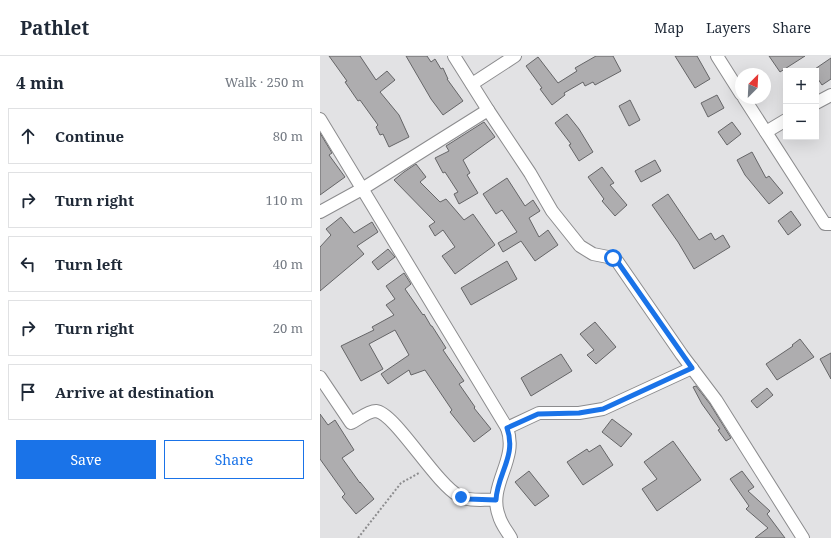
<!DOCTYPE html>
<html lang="en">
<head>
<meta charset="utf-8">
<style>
	body { margin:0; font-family:"Noto Serif",serif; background:#f6f6f7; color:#1f2937 }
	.controls { position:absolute; right:12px; top:12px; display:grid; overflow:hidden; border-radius:0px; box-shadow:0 4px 16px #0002 }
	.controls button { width:36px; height:36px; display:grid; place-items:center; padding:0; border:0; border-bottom:1px solid #e0e1e3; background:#fff; color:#1f2937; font:20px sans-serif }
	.compass { position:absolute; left:415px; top:12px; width:36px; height:36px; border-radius:50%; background:#fff; box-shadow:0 4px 16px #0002; rotate:24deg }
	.stop { position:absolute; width:12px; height:12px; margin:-9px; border:3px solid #1a73e8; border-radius:50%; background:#fff }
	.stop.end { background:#1a73e8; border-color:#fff; box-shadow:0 1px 4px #0008 }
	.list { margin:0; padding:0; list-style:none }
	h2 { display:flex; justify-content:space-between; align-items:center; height:52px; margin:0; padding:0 16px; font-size:17px }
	h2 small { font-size:13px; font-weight:400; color:#747a83 }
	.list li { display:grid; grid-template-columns:26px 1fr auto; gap:12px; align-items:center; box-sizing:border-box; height:56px; margin:0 8px 8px; padding:0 8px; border:1px solid #e0e1e3; border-radius:0px }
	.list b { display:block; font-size:15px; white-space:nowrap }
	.list em { font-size:13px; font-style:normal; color:#747a83 }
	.actions { display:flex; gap:8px; padding:12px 16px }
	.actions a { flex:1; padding:9px 0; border:1px solid #1a73e8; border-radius:0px; text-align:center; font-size:14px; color:#1a73e8 }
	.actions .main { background:#1a73e8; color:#fff }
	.icon { flex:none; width:22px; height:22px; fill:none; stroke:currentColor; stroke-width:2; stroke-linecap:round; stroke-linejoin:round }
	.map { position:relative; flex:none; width:511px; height:482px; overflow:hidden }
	header { display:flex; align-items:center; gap:24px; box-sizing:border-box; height:56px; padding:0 20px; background:#fff; border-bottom:1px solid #e0e1e3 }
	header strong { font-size:19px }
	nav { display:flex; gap:22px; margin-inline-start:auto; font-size:14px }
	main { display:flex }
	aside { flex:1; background:#fff }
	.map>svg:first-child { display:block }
</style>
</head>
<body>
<header>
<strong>Pathlet</strong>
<nav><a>Map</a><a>Layers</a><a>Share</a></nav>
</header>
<main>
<aside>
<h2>4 min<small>Walk · 250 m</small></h2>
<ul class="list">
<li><svg class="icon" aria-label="ahead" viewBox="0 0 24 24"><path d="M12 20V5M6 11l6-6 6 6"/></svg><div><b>Continue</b></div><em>80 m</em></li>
<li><svg class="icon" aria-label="right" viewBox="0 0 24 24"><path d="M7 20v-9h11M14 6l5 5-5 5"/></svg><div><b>Turn right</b></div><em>110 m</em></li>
<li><svg class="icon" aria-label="left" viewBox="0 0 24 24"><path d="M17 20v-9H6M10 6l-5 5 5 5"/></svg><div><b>Turn left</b></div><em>40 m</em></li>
<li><svg class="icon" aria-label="right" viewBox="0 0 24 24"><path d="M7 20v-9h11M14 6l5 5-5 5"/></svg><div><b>Turn right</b></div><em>20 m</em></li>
<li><svg class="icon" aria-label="arrive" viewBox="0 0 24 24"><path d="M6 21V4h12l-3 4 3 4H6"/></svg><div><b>Arrive at destination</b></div></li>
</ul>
<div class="actions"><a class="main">Save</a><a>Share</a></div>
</aside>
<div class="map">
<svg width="511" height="482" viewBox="0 0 511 482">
	<rect width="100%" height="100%" fill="#e2e2e4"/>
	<g fill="#aeadaf" stroke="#656567">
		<path d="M9 0H40L56 24 67 15 75 24 60 36 79 59 89 81 69 91 63 78 60 79 56 71 58 69 40 44 38 45 25 26 27 25Z"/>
		<path d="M86 0H107L111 6 115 3 121 13 123 12 128 23H127L143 45 123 59 111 43Z"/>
		<path d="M276 0H293L301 15 275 29 273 26 265 30 263 26 244 37 245 39 232 49 220 33 222 32 206 10 218 1 238 27 257 15 255 12Z"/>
		<path d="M355 0H377L390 23 375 32Z"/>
		<path d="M449 0H485L460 16Z"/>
		<path d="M511 2V23L502 29 496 20V15H492Z"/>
		<path d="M397 39 404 52 388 61 381 47Z"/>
		<path d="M310 44 320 64 309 70 299 50Z"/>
		<path d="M247 58 259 73 273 96 259 105 249 89 251 88 235 67Z"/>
		<path d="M164 66 175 81 143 104 150 117 147 119 158 137 139 148 134 138 138 136 125 116 123 117 115 102 129 95 126 90Z"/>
		<path d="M412 66 421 78 407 89 398 76Z"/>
		<path d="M0 77 12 97 9 99 25 121 0 139Z"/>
		<path d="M432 96 446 122 449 120 463 137 449 148 425 119 417 104Z"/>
		<path d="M335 104 341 115 321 126 315 115Z"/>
		<path d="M96 108 106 121 100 126 120 146 126 143 144 164 153 158 175 189 135 218 122 200 135 191 123 174 115 180 109 170 115 166 74 124 84 116Z"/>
		<path d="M282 111 294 127 290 129 307 149 295 160 282 145 284 143 268 121Z"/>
		<path d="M187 122 205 150 213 144 220 155 209 162 219 181 228 174 238 189 215 205 201 185 183 196 178 187 197 176 182 154 176 158 163 138Z"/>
		<path d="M348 138 379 184 391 177 395 184 403 179 410 191 374 213 358 186 332 149Z"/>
		<path d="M471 155 481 169 468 179 458 165Z"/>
		<path d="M21 161 34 177 52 166 58 176 37 190 44 198 0 235V191L11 179 6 173Z"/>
		<path d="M68 193 75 201 58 214 52 206Z"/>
		<path d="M187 205 197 223 151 249 141 232Z"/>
		<path d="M84 217 91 228 85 233 103 259 104 258 111 270H112L126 292 123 294 144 325 139 328 155 351 154 352 171 373 154 386 130 356 132 354 105 314 91 319 89 314 68 328 61 318 89 299 75 274 49 288 63 313 41 325 21 290 54 274 52 271 74 259 66 249 75 243 66 230Z"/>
		<path d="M275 266 296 291 276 308 267 299 274 294 260 278Z"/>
		<path d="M480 283 494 301 457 324 446 308 473 290 472 289Z"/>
		<path d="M511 297V323L500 303Z"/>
		<path d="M241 298 252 315 211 340 201 322Z"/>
		<path d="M376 330 390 348 411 382 406 385 398 374 400 373 382 348 373 331Z"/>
		<path d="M447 332 453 339 437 352 431 345Z"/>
		<path d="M0 358 8 369 15 364 34 394 22 402 40 427V426L54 443 36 458 22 441 25 438 0 403Z"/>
		<path d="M292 363 312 378 301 391 282 376Z"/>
		<path d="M353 385 381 424 337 455 322 433 337 423 324 406Z"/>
		<path d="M280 389 293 409 263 429 247 406 267 393 269 396Z"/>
		<path d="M209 415 229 440 215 450 195 426Z"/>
		<path d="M422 415 434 431 428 435 450 455 447 458 465 482H435L448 472 426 453 429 450 410 423Z"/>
	</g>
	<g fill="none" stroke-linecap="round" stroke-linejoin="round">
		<g stroke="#8c8c8e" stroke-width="14">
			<g id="minor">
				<path d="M134 0 168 54 210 117 232 155 260 190 273 198 288 201 297 205 362 299 396 344 483 482"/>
				<path d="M397 0 421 38"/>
				<path d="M152 28 195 0"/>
				<path d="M424 42 505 168H511"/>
				<path d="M496 47 511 39"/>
				<path d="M0 63 187 372C199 404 167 429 179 460 181 468 187 475 191 482"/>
				<path d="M446 76 466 64"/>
				<path d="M0 156 42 133 168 54"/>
				<path d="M0 321 31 367C37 364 48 355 56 355 75 357 115 427 139 440 149 446 165 443 176 444"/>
				<path d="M187 372 219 357H259L283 353 372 312"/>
			</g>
		</g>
		<path stroke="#8c8c8e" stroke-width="2" stroke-dasharray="2 2" stroke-linecap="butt" d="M38 482 81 427 99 417"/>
		<use href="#minor" stroke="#fff" stroke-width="12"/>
	</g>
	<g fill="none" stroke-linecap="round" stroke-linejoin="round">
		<path stroke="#1a73e8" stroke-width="5" d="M141 441 148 443 176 444C177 418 197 400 187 372L218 358 259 357 283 353 372 312 297 205 293 202"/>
	</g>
</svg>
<div class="controls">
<button>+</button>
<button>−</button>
</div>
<svg class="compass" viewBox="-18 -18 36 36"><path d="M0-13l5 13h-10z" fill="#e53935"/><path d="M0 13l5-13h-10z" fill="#747a83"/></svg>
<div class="stop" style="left:293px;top:202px"></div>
<div class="stop end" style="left:141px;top:441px"></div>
</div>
</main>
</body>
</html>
